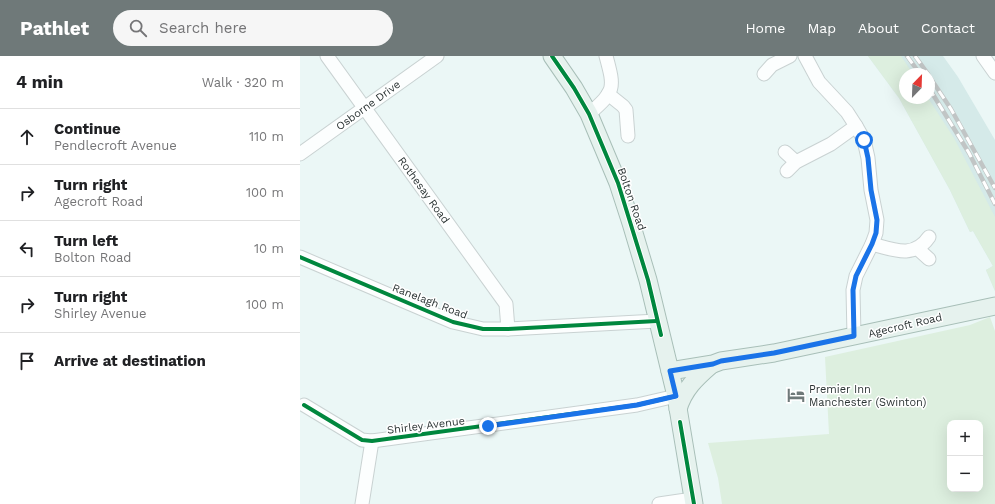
<!DOCTYPE html>
<html lang="en">
<head>
<meta charset="utf-8">
<style>
	body { margin:0; font-family:"Work Sans",sans-serif; background:#f6f6f6; color:#202124 }
	.controls { position:absolute; right:12px; bottom:12px; display:grid; overflow:hidden; border-radius:8px; box-shadow:0 4px 16px #0002 }
	.controls button { width:36px; height:36px; display:grid; place-items:center; padding:0; border:0; border-bottom:1px solid #e0e0e0; background:#fff; color:#202124; font:20px sans-serif }
	.compass { position:absolute; left:599px; top:12px; width:36px; height:36px; border-radius:50%; background:#fff; box-shadow:0 4px 16px #0002; rotate:23deg }
	.stop { position:absolute; width:12px; height:12px; margin:-9px; border:3px solid #1a73e8; border-radius:50%; background:#fff }
	.stop.end { background:#1a73e8; border-color:#fff; box-shadow:0 1px 4px #0008 }
	.list { margin:0; padding:0; list-style:none }
	h2 { display:flex; justify-content:space-between; align-items:center; height:52px; margin:0; padding:0 16px; font-size:17px }
	h2 small { font-size:13px; font-weight:400; color:#757577 }
	.list li { display:grid; grid-template-columns:26px 1fr auto; gap:12px; align-items:center; box-sizing:border-box; height:56px; padding:0 16px; border-top:1px solid #e0e0e0 }
	.list b { display:block; font-size:15px; white-space:nowrap }
	.list p { margin:0; font-size:13px; white-space:nowrap; color:#757577 }
	.list em { font-size:13px; font-style:normal; color:#757577 }
	.icon { flex:none; width:22px; height:22px; fill:none; stroke:currentColor; stroke-width:2; stroke-linecap:round; stroke-linejoin:round }
	.map { position:relative; flex:none; width:695px; height:448px; overflow:hidden }
	header { display:flex; align-items:center; gap:24px; box-sizing:border-box; height:56px; padding:0 20px; background:#6f7979; color:#fff }
	header strong { font-size:19px }
	nav { display:flex; gap:22px; margin-inline-start:auto; font-size:14px }
	.search { width:280px; height:36px; background:#f6f6f6; display:flex; align-items:center; gap:10px; box-sizing:border-box; padding:0 14px; border-radius:22px; color:#757577; font-size:15px }
	main { display:flex }
	aside { flex:1; background:#fff }
	.map>svg:first-child { display:block }
</style>
</head>
<body>
<header>
<strong>Pathlet</strong>
<div class="search"><svg class="icon" aria-label="search" viewBox="0 0 24 24"><circle cx="10" cy="10" r="6"/><path d="M15 15l6 6"/></svg>Search here</div>
<nav><a>Home</a><a>Map</a><a>About</a><a>Contact</a></nav>
</header>
<main>
<aside>
<h2>4 min<small>Walk · 320 m</small></h2>
<ul class="list">
<li><svg class="icon" aria-label="ahead" viewBox="0 0 24 24"><path d="M12 20V5M6 11l6-6 6 6"/></svg><div><b>Continue</b><p>Pendlecroft Avenue</p></div><em>110 m</em></li>
<li><svg class="icon" aria-label="right" viewBox="0 0 24 24"><path d="M7 20v-9h11M14 6l5 5-5 5"/></svg><div><b>Turn right</b><p>Agecroft Road</p></div><em>100 m</em></li>
<li><svg class="icon" aria-label="left" viewBox="0 0 24 24"><path d="M17 20v-9H6M10 6l-5 5 5 5"/></svg><div><b>Turn left</b><p>Bolton Road</p></div><em>10 m</em></li>
<li><svg class="icon" aria-label="right" viewBox="0 0 24 24"><path d="M7 20v-9h11M14 6l5 5-5 5"/></svg><div><b>Turn right</b><p>Shirley Avenue</p></div><em>100 m</em></li>
<li><svg class="icon" aria-label="arrive" viewBox="0 0 24 24"><path d="M6 21V4h12l-3 4 3 4H6"/></svg><div><b>Arrive at destination</b></div></li>
</ul>
</aside>
<div class="map">
<svg width="695" height="448" viewBox="0 0 695 448">
	<rect width="100%" height="100%" fill="#ebf7f6"/>
	<path fill="#d5eae9" fill-rule="evenodd" d="M568 0H643L658 21 695 84V235L686 214 693 210 673 175 670 176 650 134 599 42ZM605 18H629V42H605Z"/>
	<g fill="#ddefdf" fill-rule="evenodd">
		<path d="M568 0H601L613 18H605V42H628L654 82 695 161V235L686 214 693 210 673 175 670 176 650 134 599 42Z"/>
		<path d="M690 261 695 275V448H422L418 422 408 387 529 378 525 301 670 269ZM650 367H680V433H650Z"/>
	</g>
	<g fill="none" stroke-linecap="round" stroke-linejoin="round">
		<g stroke="#c9d2d2" stroke-width="15">
			<g id="minor">
				<path d="M27 0 206 248 208 273"/>
				<path d="M505 0 519 26 547 56 556 70 564 84 568 102 571 134 577 164 576 177 572 188 556 220 553 234 554 280"/>
				<path d="M683 0 695 17"/>
				<path d="M464 18 472 9 490 0"/>
				<path d="M308 38 323 50 326 54 328 80"/>
				<path d="M289 58C315 35 315 33 306 0"/>
				<path d="M485 96 496 106"/>
				<path d="M0 98 137 0"/>
				<path d="M487 115 496 106 531 88 556 70"/>
				<path d="M572 188C594 194 614 203 629 181"/>
				<path d="M618 193 629 203"/>
				<path d="M0 201 153 266 183 273H208L357 265"/>
				<path d="M4 349 62 384 72 385 337 349 376 340"/>
				<path d="M62 448 72 385"/>
				<path d="M359 448 393 443"/>
			</g>
		</g>
		<g stroke="#a8bfb8" stroke-width="19">
			<g id="major">
				<path d="M252 0 274 32 289 58 318 127 331 167 348 224 376 340 394 448"/>
				<path d="M370 315 413 308 421 305 474 297 695 250"/>
				<path d="M378 353C384 333 396 322 411 309"/>
			</g>
		</g>
		<use href="#minor" stroke="#fcfefe" stroke-width="13"/>
		<use href="#major" stroke="#e6f2ee" stroke-width="17"/>
		<g stroke="#c1c5c5" stroke-width="4.5">
			<g id="rail">
				<path d="M607 0 620 18"/>
				<path d="M615 0 628 18"/>
				<path d="M629 20 651 53 695 132"/>
				<path d="M629 32 669 97 695 148"/>
			</g>
		</g>
		<use href="#rail" stroke="#fff" stroke-width="3" stroke-dasharray="9" stroke-linecap="butt"/>
		<g stroke="#fff" stroke-width="6">
			<g id="cycleway">
				<path d="M252 0 274 32 289 58 318 127 348 224 361 279"/>
				<path d="M0 201 153 266 183 273H208L357 265"/>
				<path d="M4 349 62 384 72 385 337 349 376 340"/>
				<path d="M380 366 394 448"/>
			</g>
		</g>
		<use href="#cycleway" stroke="#00873e" stroke-width="4"/>
	</g>
	<g fill="none" stroke-linecap="round" stroke-linejoin="round">
		<path stroke="#1a73e8" stroke-width="5" d="M188 370 337 349 376 340 370 315 413 308 421 305 474 297 554 280 553 234 556 220 572 188 576 177 577 164 571 134 568 102 564 84"/>
	</g>
	<defs>
		<g id="hotel-bare" transform="scale(1.38)"><path d="M-6-4.5h1.5V1H6V5H4.5V3h-9V5H-6ZM-4 0a1.8 1.8 0 1 1 3.6 0ZM.5 0V-2.5h3Q6-2.5 6 0Z" fill="#6f7979" stroke="#fff" stroke-width="2.5" paint-order="stroke"/></g>
	</defs>
	<g fill-rule="evenodd">
		<use href="#hotel-bare" x="496" y="339"/>
	</g>
	<g text-anchor="middle" stroke-width="3" stroke-linejoin="round" paint-order="stroke">
		<g font-size="11" fill="#2c3535" stroke="#fff">
			<text transform="translate(68 49) rotate(-36)" y="4">Osborne Drive</text>
			<text transform="translate(124 134) rotate(54)" y="4">Rothesay Road</text>
			<text transform="translate(332 143) rotate(71)" y="4">Bolton Road</text>
			<text transform="translate(130 245) rotate(21)" y="4">Ranelagh Road</text>
			<text transform="translate(605 269) rotate(-13)" y="4">Agecroft Road</text>
			<text transform="translate(126 369) rotate(-7)" y="4">Shirley Avenue</text>
		</g>
		<g font-size="11" fill="#2c3535" stroke="#fff" text-anchor="start">
			<text x="509" y="337">Premier Inn<tspan x="509" dy="13">Manchester (Swinton)</tspan></text>
		</g>
	</g>
</svg>
<div class="controls">
<button>+</button>
<button>−</button>
</div>
<svg class="compass" viewBox="-18 -18 36 36"><path d="M0-13l5 13h-10z" fill="#e53935"/><path d="M0 13l5-13h-10z" fill="#757577"/></svg>
<div class="stop" style="left:564px;top:84px"></div>
<div class="stop end" style="left:188px;top:370px"></div>
</div>
</main>
</body>
</html>
